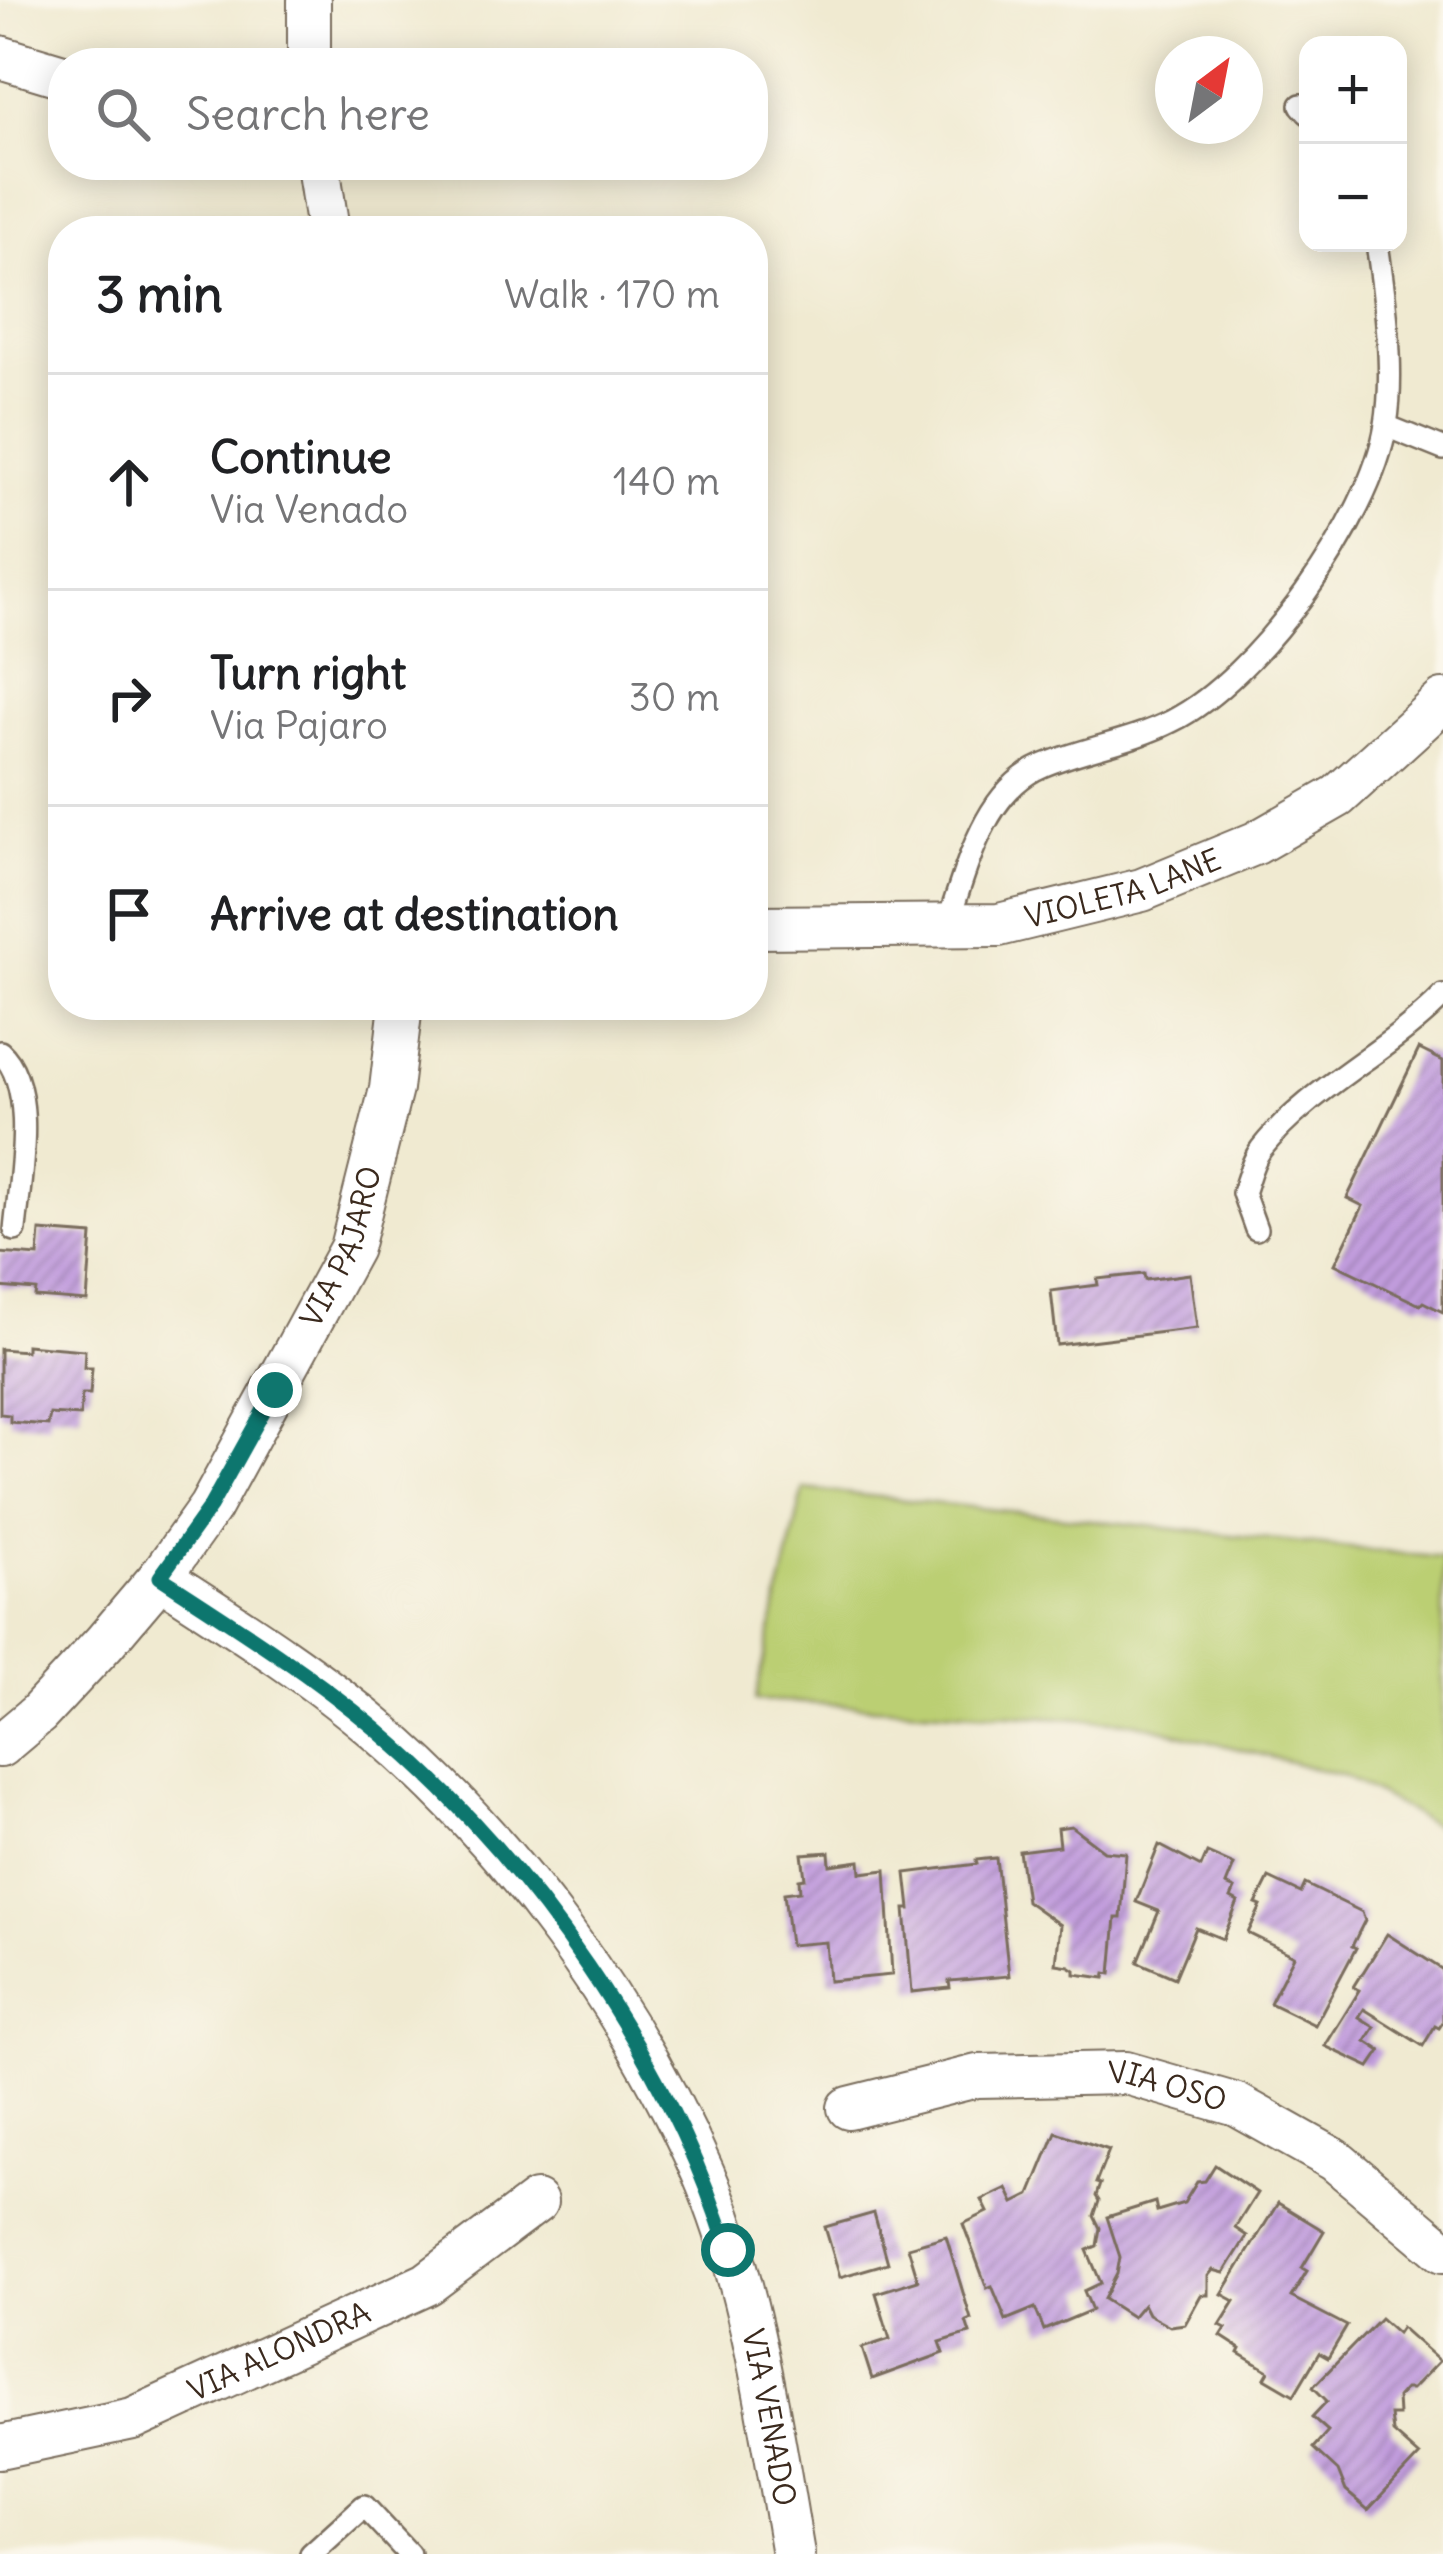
<!DOCTYPE html>
<html lang="en">
<head>
<meta charset="utf-8">
<style>
	body { margin:0; font-family:Delius,sans-serif; background:#f6f6f6; color:#202124 }
	.controls { position:absolute; right:36px; top:36px; display:grid; overflow:hidden; border-radius:24px; box-shadow:0 6px 30px #0003 }
	.controls button { width:108px; height:108px; display:grid; place-items:center; padding:0; border:0; border-bottom:3px solid #e0e0e0; background:#fff; color:#202124; font:60px sans-serif }
	.compass { position:absolute; left:1155px; top:36px; width:108px; height:108px; border-radius:50%; background:#fff; box-shadow:0 6px 30px #0003; rotate:32deg }
	.stop { position:absolute; width:36px; height:36px; margin:-27px; border:9px solid #0f766e; border-radius:50%; background:#fff }
	.stop.end { background:#0f766e; border-color:#fff; box-shadow:0 3px 12px #0008 }
	.list { margin:0; padding:0; list-style:none }
	h2 { display:flex; justify-content:space-between; align-items:center; height:156px; margin:0; padding:0 48px; font-size:51px }
	h2 small { font-size:39px; font-weight:400; color:#757577 }
	.list li { display:grid; grid-template-columns:78px 1fr auto; gap:36px; align-items:center; box-sizing:border-box; height:216px; padding:0 48px; border-top:3px solid #e0e0e0 }
	.list b { display:block; font-size:45px; white-space:nowrap }
	.list p { margin:0; font-size:39px; white-space:nowrap; color:#757577 }
	.list em { font-size:39px; font-style:normal; color:#757577 }
	.icon { flex:none; width:66px; height:66px; fill:none; stroke:currentColor; stroke-width:2; stroke-linecap:round; stroke-linejoin:round }
	.map { position:relative; flex:none; width:1443px; height:2554px; overflow:hidden }
	.search { position:absolute; background:#fff; box-shadow:0 6px 30px #0003; left:48px; top:48px; width:720px; height:132px; display:flex; align-items:center; gap:30px; box-sizing:border-box; padding:0 42px; border-radius:48px; color:#757577; font-size:45px }
	.panel { position:absolute; background:#fff; box-shadow:0 6px 30px #0003; left:48px; top:216px; width:720px; height:804px; border-radius:48px }
	.map>svg:first-child { display:block }
</style>
</head>
<body>
<div class="map">
<svg width="1443" height="2554" viewBox="0 0 1443 2554">
	<defs>
		<pattern id="building-hatch" width="6" height="6" patternUnits="userSpaceOnUse" patternTransform="scale(3)"><rect width="6" height="6" fill="#c19cdd"/><path d="M-1 1l2-2M0 6l6-6M5 7l2-2" fill="none" stroke="#9e7fb3"/></pattern>
	</defs>
	<rect width="100%" height="100%" fill="#fbf7ec"/>
	<filter id="ink" filterUnits="userSpaceOnUse"><feTurbulence type="fractalNoise" baseFrequency=".00833" numOctaves="2"/><feDisplacementMap in="SourceGraphic" scale="24" xChannelSelector="R" yChannelSelector="G"/><feConvolveMatrix kernelMatrix="1 2 1 2 8 2 1 2 1" color-interpolation-filters="sRGB"/></filter>
	<filter id="wash" filterUnits="userSpaceOnUse"><feTurbulence type="fractalNoise" baseFrequency=".004" numOctaves="4" result="noise"/><feDisplacementMap in="SourceGraphic" scale="48" xChannelSelector="R" yChannelSelector="G"/><feGaussianBlur stdDeviation="2.7" result="paint"/><feColorMatrix in="noise" values="0 0 0 0 0 0 0 0 0 0 0 0 0 0 0 0 0 1.4 0 .05"/><feComposite in="paint" operator="in"/></filter>
	<g filter="url(#wash)">
		<rect width="100%" height="100%" fill="#f0ead1"/>
		<path fill="#bbcf73" stroke="#7b7c48" stroke-width="3" d="M804 1489 1443 1558V1830L1345 1776 1133 1722 755 1700Z"/>
		<g id="blocks">
			<g fill="url(#building-hatch)">
				<path d="M1419 1049 1443 1061V1312L1423 1302 1420 1305 1335 1264 1363 1206 1347 1198Z"/>
				<path d="M40 1231 92 1235 87 1301 35 1297 36 1290 0 1287V1253L38 1256Z"/>
				<path d="M1144 1274 1145 1280 1190 1274 1197 1328 1057 1345 1051 1291 1098 1285 1097 1279Z"/>
				<path d="M26 1345 85 1350 84 1368H92L90 1394H82L80 1416 50 1414 48 1425 10 1422V1415L0 1414V1349L26 1351Z"/>
				<path d="M1071 1826 1104 1851 1126 1853 1121 1918H1116L1111 1974 1106 1973 1105 1978 1075 1974V1970L1069 1966 1056 1964 1060 1925 1026 1901 1019 1851 1059 1846 1057 1828Z"/>
				<path d="M1159 1845 1201 1867 1207 1853 1234 1865 1226 1885 1235 1889 1231 1898 1238 1902 1223 1939 1196 1928 1175 1978 1138 1962 1159 1911 1136 1902Z"/>
				<path d="M829 1852 830 1865 860 1861 861 1873 886 1870 892 1975 829 1981 826 1942 790 1945 784 1893 800 1891 799 1879 805 1878 802 1854Z"/>
				<path d="M996 1858 1009 1976 949 1981 950 1988 912 1992 905 1909H910L906 1873 977 1864 976 1860Z"/>
				<path d="M1269 1878 1301 1893 1305 1884 1362 1912 1365 1920 1352 1946 1356 1948 1315 2025 1270 2003 1294 1956 1248 1933 1261 1906 1256 1904Z"/>
				<path d="M1387 1934 1443 1970V2022L1439 2028 1435 2026 1423 2046 1364 2009 1359 2017 1375 2027 1366 2041 1381 2051 1370 2067 1325 2046 1360 1990 1354 1987Z"/>
				<path d="M1056 2132 1109 2150 1096 2183 1100 2184 1096 2196 1099 2201 1094 2216 1100 2228 1097 2246 1087 2250 1101 2283 1084 2291 1092 2310 1044 2330 1035 2308 1006 2320 992 2286 987 2288 963 2224 988 2212 982 2200 1007 2188 1014 2203 1030 2195Z"/>
				<path d="M1215 2165 1257 2193 1235 2228 1247 2236 1224 2273 1213 2270 1208 2276V2295H1201L1185 2324 1170 2326 1148 2314 1143 2304 1132 2317 1104 2299 1117 2274 1120 2257 1107 2217 1155 2202 1157 2211 1184 2203 1197 2182 1205 2181Z"/>
				<path d="M1278 2203 1324 2231 1302 2268 1307 2271 1291 2297 1347 2326 1328 2358 1319 2353 1294 2395 1265 2378 1269 2371 1239 2353 1241 2349 1221 2336 1226 2328 1220 2325 1235 2301 1222 2294Z"/>
				<path d="M874 2213 888 2263 840 2277 825 2227Z"/>
				<path d="M946 2236 971 2319 966 2321 970 2333 940 2342 944 2353 872 2379 862 2348 890 2339 876 2293 918 2280 908 2247Z"/>
				<path d="M1380 2318 1397 2333 1401 2327 1439 2361 1412 2389H1405L1397 2398 1398 2415H1390L1392 2432 1419 2456 1368 2510 1346 2491 1338 2471 1313 2448 1328 2431 1312 2417 1327 2401 1313 2387Z"/>
			</g>
		</g>
	</g>
	<g filter="url(#ink)">
		<use href="#blocks" fill-opacity="0" stroke="#7a6d5d" stroke-width="3"/>
		<g fill="none" stroke-linecap="round" stroke-linejoin="round">
			<g stroke="#7a6d5d" stroke-width="26">
				<g id="lane">
					<path d="M1301 105 1308 113"/>
					<path d="M1386 426 1443 449"/>
					<path d="M947 925C966 871 983 791 1042 766 1084 748 1131 742 1172 721 1257 679 1371 520 1386 425 1395 370 1385 298 1377 243"/>
					<path d="M0 1052C39 1087 19 1182 15 1230"/>
					<path d="M1256 1229 1243 1193C1248 1179 1252 1161 1261 1149 1309 1088 1390 1051 1443 996"/>
					<path d="M311 2554 364 2506 409 2554"/>
				</g>
			</g>
			<g stroke="#7a6d5d" stroke-width="46">
				<g id="street">
					<path d="M0 57 63 76"/>
					<path d="M309 63V0"/>
					<path d="M318 165 328 231"/>
					<path id="s1" d="M753 927 999 925 1142 890 1256 843 1338 796 1443 701"/>
					<path id="s2" d="M160 1577C234 1625 309 1672 376 1729 512 1844 632 2010 703 2173 752 2286 772 2432 793 2554"/>
					<path id="s3" d="M0 1746 38 1714 104 1643 160 1577 210 1507 351 1248 391 1089 401 1005"/>
					<path id="s4" d="M849 2108 977 2076 1126 2073 1237 2105 1335 2160 1443 2251"/>
					<path id="s5" d="M0 2447 133 2419 427 2284 536 2202"/>
				</g>
			</g>
			<use href="#lane" stroke="#fff" stroke-width="21"/>
			<use href="#street" stroke="#fff" stroke-width="42"/>
		</g>
	</g>
	<g fill="none" stroke-linecap="round" stroke-linejoin="round" filter="url(#ink)">
		<path stroke="#0f766e" stroke-width="15" d="M275 1390 210 1507 160 1577C234 1625 308 1672 376 1729 530 1859 668 2058 728 2250"/>
	</g>
	<g text-anchor="middle" stroke-width="9" stroke-linejoin="round" paint-order="stroke">
		<g font-size="30" fill="#3b2a1e" stroke="#fbf7ec">
			<text dy="10" stroke="none"><textPath href="#s1" startOffset="375">VIOLETA LANE</textPath></text>
			<text dy="10" stroke="none"><textPath href="#s3" startOffset="612">VIA PAJARO</textPath></text>
			<text dy="10" stroke="none"><textPath href="#s4" startOffset="324">VIA OSO</textPath></text>
			<text dy="10" stroke="none"><textPath href="#s5" startOffset="297">VIA ALONDRA</textPath></text>
			<text dy="10" stroke="none"><textPath href="#s2" startOffset="1074">VIA VENADO</textPath></text>
		</g>
	</g>
</svg>
<div class="controls">
<button>+</button>
<button>−</button>
</div>
<svg class="compass" viewBox="-18 -18 36 36"><path d="M0-13l5 13h-10z" fill="#e53935"/><path d="M0 13l5-13h-10z" fill="#757577"/></svg>
<div class="stop" style="left:728px;top:2250px"></div>
<div class="stop end" style="left:275px;top:1390px"></div>
<div class="search"><svg class="icon" aria-label="search" viewBox="0 0 24 24"><circle cx="10" cy="10" r="6"/><path d="M15 15l6 6"/></svg>Search here</div>
<section class="panel">
<h2>3 min<small>Walk · 170 m</small></h2>
<ul class="list">
<li><svg class="icon" aria-label="ahead" viewBox="0 0 24 24"><path d="M12 20V5M6 11l6-6 6 6"/></svg><div><b>Continue</b><p>Via Venado</p></div><em>140 m</em></li>
<li><svg class="icon" aria-label="right" viewBox="0 0 24 24"><path d="M7 20v-9h11M14 6l5 5-5 5"/></svg><div><b>Turn right</b><p>Via Pajaro</p></div><em>30 m</em></li>
<li><svg class="icon" aria-label="arrive" viewBox="0 0 24 24"><path d="M6 21V4h12l-3 4 3 4H6"/></svg><div><b>Arrive at destination</b></div></li>
</ul>
</section>
</div>
</body>
</html>
